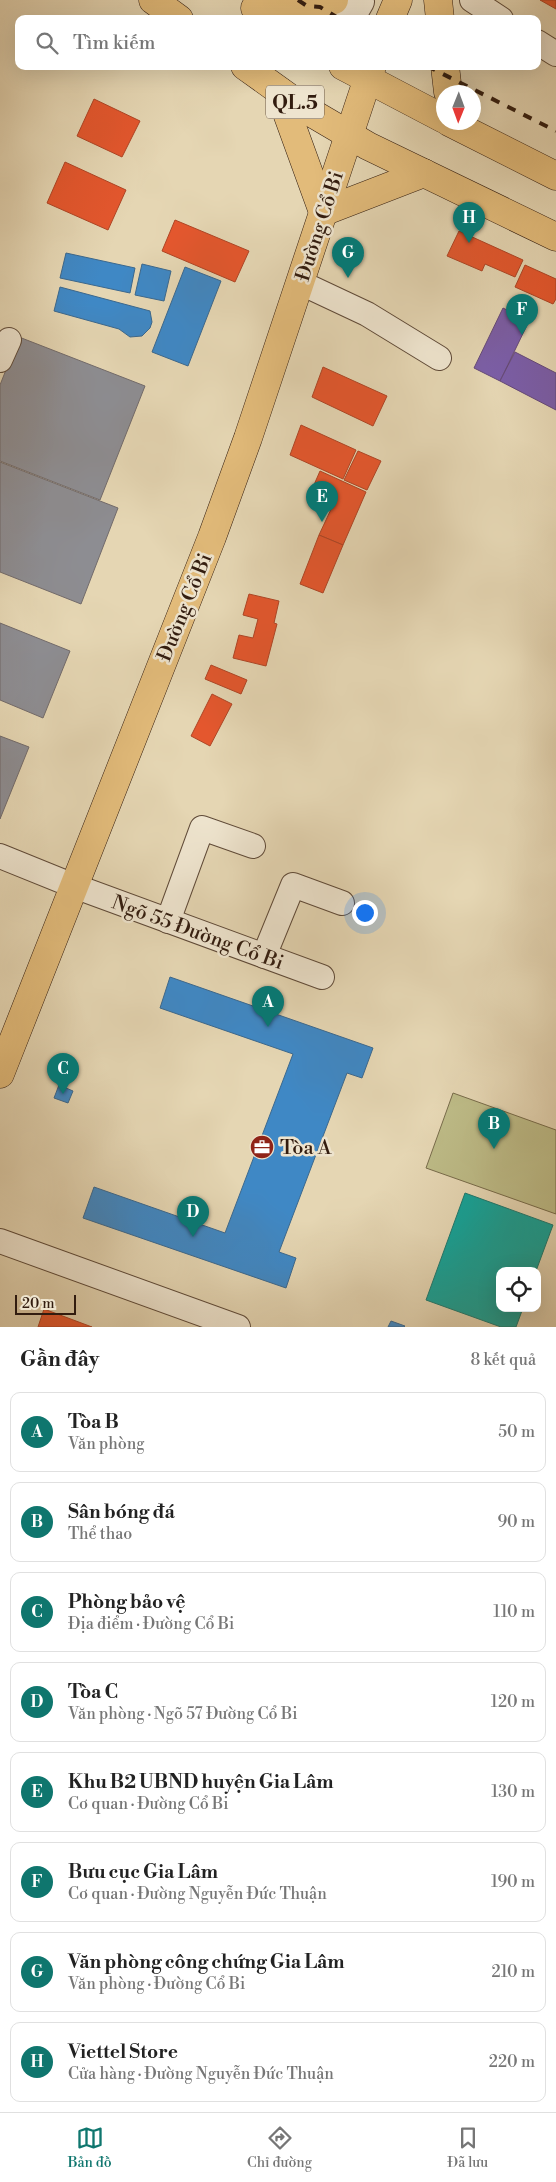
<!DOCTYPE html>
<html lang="vi">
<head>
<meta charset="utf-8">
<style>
	body { margin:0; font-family:"Libre Bodoni",serif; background:#f2f2f2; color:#222 }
	.controls { position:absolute; right:15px; bottom:15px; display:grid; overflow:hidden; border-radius:10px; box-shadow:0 5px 20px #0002 }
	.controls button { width:45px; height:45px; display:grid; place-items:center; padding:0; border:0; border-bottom:1px solid #e0e0e0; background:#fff; color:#222; font:25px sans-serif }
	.compass { position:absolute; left:436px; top:85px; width:45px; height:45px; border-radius:50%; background:#fff; box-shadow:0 5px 20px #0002; rotate:181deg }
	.scale { position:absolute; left:15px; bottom:12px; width:61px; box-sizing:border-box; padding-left:5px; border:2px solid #321c0f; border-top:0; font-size:14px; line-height:18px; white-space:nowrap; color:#321c0f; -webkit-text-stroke:4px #eee4ce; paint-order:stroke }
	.you { position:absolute; left:364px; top:912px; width:18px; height:18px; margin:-12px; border:4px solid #fff; border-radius:50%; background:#1a73e8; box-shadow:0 0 0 8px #1a73e833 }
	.badge { display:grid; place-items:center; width:32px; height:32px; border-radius:50%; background:#0f766e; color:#fff; font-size:16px; font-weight:700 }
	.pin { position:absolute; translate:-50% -41px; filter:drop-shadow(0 1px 2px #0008) }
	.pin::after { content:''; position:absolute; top:26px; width:18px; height:15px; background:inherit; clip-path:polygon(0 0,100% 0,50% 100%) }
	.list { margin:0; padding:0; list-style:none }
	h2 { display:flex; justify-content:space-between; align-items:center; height:65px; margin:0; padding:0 20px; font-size:21px }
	h2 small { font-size:16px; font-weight:400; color:#767676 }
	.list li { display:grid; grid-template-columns:32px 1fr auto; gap:15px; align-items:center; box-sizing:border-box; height:80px; margin:0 10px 10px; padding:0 10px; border:1px solid #e0e0e0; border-radius:10px }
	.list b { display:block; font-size:19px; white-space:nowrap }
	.list p { margin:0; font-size:16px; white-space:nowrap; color:#767676 }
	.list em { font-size:16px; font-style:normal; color:#767676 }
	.icon { flex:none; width:28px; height:28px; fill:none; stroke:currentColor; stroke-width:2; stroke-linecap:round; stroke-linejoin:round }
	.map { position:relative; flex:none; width:556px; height:1327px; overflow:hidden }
	.search { position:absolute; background:#fff; box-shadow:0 5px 20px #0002; left:15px; right:15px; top:15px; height:55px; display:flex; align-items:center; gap:12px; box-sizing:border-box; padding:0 18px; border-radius:10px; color:#767676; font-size:19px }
	.sheet { height:785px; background:#fff }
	nav { display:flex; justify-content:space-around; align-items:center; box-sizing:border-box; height:70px; border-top:1px solid #e0e0e0; background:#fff; font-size:14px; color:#767676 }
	nav a { display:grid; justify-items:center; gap:2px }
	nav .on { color:#0f766e }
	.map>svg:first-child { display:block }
</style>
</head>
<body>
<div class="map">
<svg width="556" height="1327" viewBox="0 0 556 1327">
	<rect width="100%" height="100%" fill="#e5d6b3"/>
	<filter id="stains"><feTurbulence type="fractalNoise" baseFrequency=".004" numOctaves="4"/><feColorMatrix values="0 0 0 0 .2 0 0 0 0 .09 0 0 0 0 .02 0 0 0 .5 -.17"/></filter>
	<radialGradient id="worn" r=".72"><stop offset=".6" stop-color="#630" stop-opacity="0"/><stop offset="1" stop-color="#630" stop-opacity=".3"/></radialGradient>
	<path fill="#bdbb87" stroke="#786c4b" d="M453 1093 556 1130V1214L426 1168Z"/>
	<g fill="#e4572e" stroke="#af4525">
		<path d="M540 0H556V9Z"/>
		<path d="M94 99 140 121 122 157 77 136Z"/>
		<path d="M65 162 126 190 108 230 47 203Z"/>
		<path d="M175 220 249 251 235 282 162 251Z"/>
		<path d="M459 231 523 260 515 277 485 264 482 271 447 256Z"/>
		<path d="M525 265 556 279V299L553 304 515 287Z"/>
		<path d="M323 367 387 396 373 426 312 397Z"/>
		<path d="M301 425 356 450 343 479 290 455Z"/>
		<path d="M358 451 381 461 367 490 344 480Z"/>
		<path d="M320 471 366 492 343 545 319 535 333 505 310 494Z"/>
		<path d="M319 535 343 545 323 593 300 584Z"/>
		<path d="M249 594 279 601 274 623 277 624 266 666 233 658 239 635 253 638 258 619 243 615Z"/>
		<path d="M211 665 247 680 241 694 205 679Z"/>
		<path d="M212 694 232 704 210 746 191 736Z"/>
		<path d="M44 1309 92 1327H38Z"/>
	</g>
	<g fill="#7b5ea7" stroke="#654a79">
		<path d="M503 308 529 321 500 381 474 368Z"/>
		<path d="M515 352 556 373V410L500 381Z"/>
	</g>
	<g fill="#3f88c5" stroke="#3b688e">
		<path d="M66 253 135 268 130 293 60 278Z"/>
		<path d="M142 264 171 271 164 301 135 295Z"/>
		<path d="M185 267 221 281 188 366 152 352Z"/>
		<path d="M60 287 150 311 152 322 150 328 142 336 130 337 119 329 54 311Z"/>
		<path d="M170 977 373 1048 362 1078 347 1073 279 1252 296 1258 286 1288 83 1218 94 1187 225 1233 293 1054 160 1008Z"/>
		<path d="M59 1085 73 1091 68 1103 54 1098Z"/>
		<path d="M391 1321 405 1326 404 1327H388Z"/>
	</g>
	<path fill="#17a398" stroke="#1f7a6f" d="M465 1193 553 1225 536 1271H500V1308H523L516 1327H501L426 1300Z"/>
	<g fill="#8d8d92" stroke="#726b6b">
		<path d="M19 337 145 386 100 500 0 461V385Z"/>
		<path d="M0 462 118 508 81 604 0 572Z"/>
		<path d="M0 623 70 651 43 718 0 700Z"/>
		<path d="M0 736 29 747 0 819Z"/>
	</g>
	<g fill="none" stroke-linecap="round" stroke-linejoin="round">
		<g stroke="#5f4a38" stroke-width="26">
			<g id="minor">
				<path d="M472 0 501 19"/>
				<path d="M362 2 354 16 338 7 339 4Z"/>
				<path d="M537 42 556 54"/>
				<path d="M301 283 367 314 439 358"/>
				<path d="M0 360 9 340"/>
				<path d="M0 856 74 886 322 977"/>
				<path d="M168 921 202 828 253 846"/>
				<path d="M264 956 293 885 342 903"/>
				<path d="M0 1241 238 1327"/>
			</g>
		</g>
		<g stroke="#321c0f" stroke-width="29">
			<g id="major">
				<path d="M390 19 398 0"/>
				<path d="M0 1074 212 537 248 438 372 66"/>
			</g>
		</g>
		<g stroke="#321c0f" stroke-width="29">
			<g id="highway">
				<path d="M153 0 179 19"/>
				<path d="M438 0 440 19"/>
				<path d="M255 8 307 6 334 0"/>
				<path d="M245 66 305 109 368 146 556 237"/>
				<path d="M343 66 444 119"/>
				<path d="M445 66 448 92"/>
				<path d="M279 91 323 212 424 173"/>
				<path d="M449 122 556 176"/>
			</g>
		</g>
		<use href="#minor" stroke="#eee4ce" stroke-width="24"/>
		<use href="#major" stroke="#e2bb7a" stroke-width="28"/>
		<use href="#highway" stroke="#e2bb7a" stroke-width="28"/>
		<g stroke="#321c0f" stroke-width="4" stroke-dasharray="9 9" stroke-linecap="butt">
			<path d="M298 0 307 6 320 7 340 19"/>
			<path d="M427 66 556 131"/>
		</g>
	</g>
	<defs>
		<g id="office-disc" transform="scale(1.25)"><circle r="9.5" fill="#8f2418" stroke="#eee4ce"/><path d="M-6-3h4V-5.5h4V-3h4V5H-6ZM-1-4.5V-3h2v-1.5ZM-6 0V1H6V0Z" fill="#fff"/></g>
	</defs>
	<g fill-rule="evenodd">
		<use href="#office-disc" x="262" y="1147"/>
	</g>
	<g text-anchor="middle" stroke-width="5" stroke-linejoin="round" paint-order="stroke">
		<rect fill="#eee4ce" stroke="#6a5848" stroke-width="1" x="266" y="85.5" width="58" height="33" rx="4"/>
		<g font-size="19" font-weight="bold" fill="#321c0f">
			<text x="295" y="109">QL.5</text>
		</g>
		<g font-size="20" fill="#321c0f" stroke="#eee4ce">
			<text transform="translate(319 226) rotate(-72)" y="7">Đường Cổ Bi</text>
			<text transform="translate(184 607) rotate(-68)" y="7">Đường Cổ Bi</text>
			<text transform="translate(198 932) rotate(20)" y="7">Ngõ 55 Đường Cổ Bi</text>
		</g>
		<g font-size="20" fill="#321c0f" stroke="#eee4ce" text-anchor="start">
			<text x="280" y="1154">Tòa A</text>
		</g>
	</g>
	<rect width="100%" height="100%" filter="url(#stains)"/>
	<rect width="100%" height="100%" fill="url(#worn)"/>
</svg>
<div class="controls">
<button><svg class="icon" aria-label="locate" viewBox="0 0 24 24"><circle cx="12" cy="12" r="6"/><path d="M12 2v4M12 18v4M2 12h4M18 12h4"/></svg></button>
</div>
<svg class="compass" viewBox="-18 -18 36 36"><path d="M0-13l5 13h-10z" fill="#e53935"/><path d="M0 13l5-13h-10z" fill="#767676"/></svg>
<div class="scale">20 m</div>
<div class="you"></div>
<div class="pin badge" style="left:268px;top:1027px">A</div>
<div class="pin badge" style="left:494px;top:1149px">B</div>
<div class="pin badge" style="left:63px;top:1094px">C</div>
<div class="pin badge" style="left:193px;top:1237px">D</div>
<div class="pin badge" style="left:322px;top:522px">E</div>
<div class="pin badge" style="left:522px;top:335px">F</div>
<div class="pin badge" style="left:348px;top:278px">G</div>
<div class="pin badge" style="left:469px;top:243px">H</div>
<div class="search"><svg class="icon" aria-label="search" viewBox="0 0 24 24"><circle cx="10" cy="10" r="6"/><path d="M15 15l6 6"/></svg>Tìm kiếm</div>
</div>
<section class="sheet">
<h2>Gần đây<small>8 kết quả</small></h2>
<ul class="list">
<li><span class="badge">A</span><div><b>Tòa B</b><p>Văn phòng</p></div><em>50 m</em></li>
<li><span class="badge">B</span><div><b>Sân bóng đá</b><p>Thể thao</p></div><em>90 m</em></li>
<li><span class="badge">C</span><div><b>Phòng bảo vệ</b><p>Địa điểm · Đường Cổ Bi</p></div><em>110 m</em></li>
<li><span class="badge">D</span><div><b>Tòa C</b><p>Văn phòng · Ngõ 57 Đường Cổ Bi</p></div><em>120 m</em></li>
<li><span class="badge">E</span><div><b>Khu B2 UBND huyện Gia Lâm</b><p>Cơ quan · Đường Cổ Bi</p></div><em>130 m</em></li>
<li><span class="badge">F</span><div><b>Bưu cục Gia Lâm</b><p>Cơ quan · Đường Nguyễn Đức Thuận</p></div><em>190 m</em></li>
<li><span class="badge">G</span><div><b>Văn phòng công chứng Gia Lâm</b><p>Văn phòng · Đường Cổ Bi</p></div><em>210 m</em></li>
<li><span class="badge">H</span><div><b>Viettel Store</b><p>Cửa hàng · Đường Nguyễn Đức Thuận</p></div><em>220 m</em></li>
</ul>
</section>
<nav>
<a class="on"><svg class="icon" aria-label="map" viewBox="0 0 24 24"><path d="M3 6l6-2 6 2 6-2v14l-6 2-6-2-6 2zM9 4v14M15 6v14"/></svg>Bản đồ</a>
<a><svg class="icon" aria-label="directions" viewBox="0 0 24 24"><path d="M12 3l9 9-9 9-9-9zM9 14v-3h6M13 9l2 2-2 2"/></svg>Chỉ đường</a>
<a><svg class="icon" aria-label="saved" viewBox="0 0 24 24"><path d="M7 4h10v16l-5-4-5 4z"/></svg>Đã lưu</a>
</nav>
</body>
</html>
